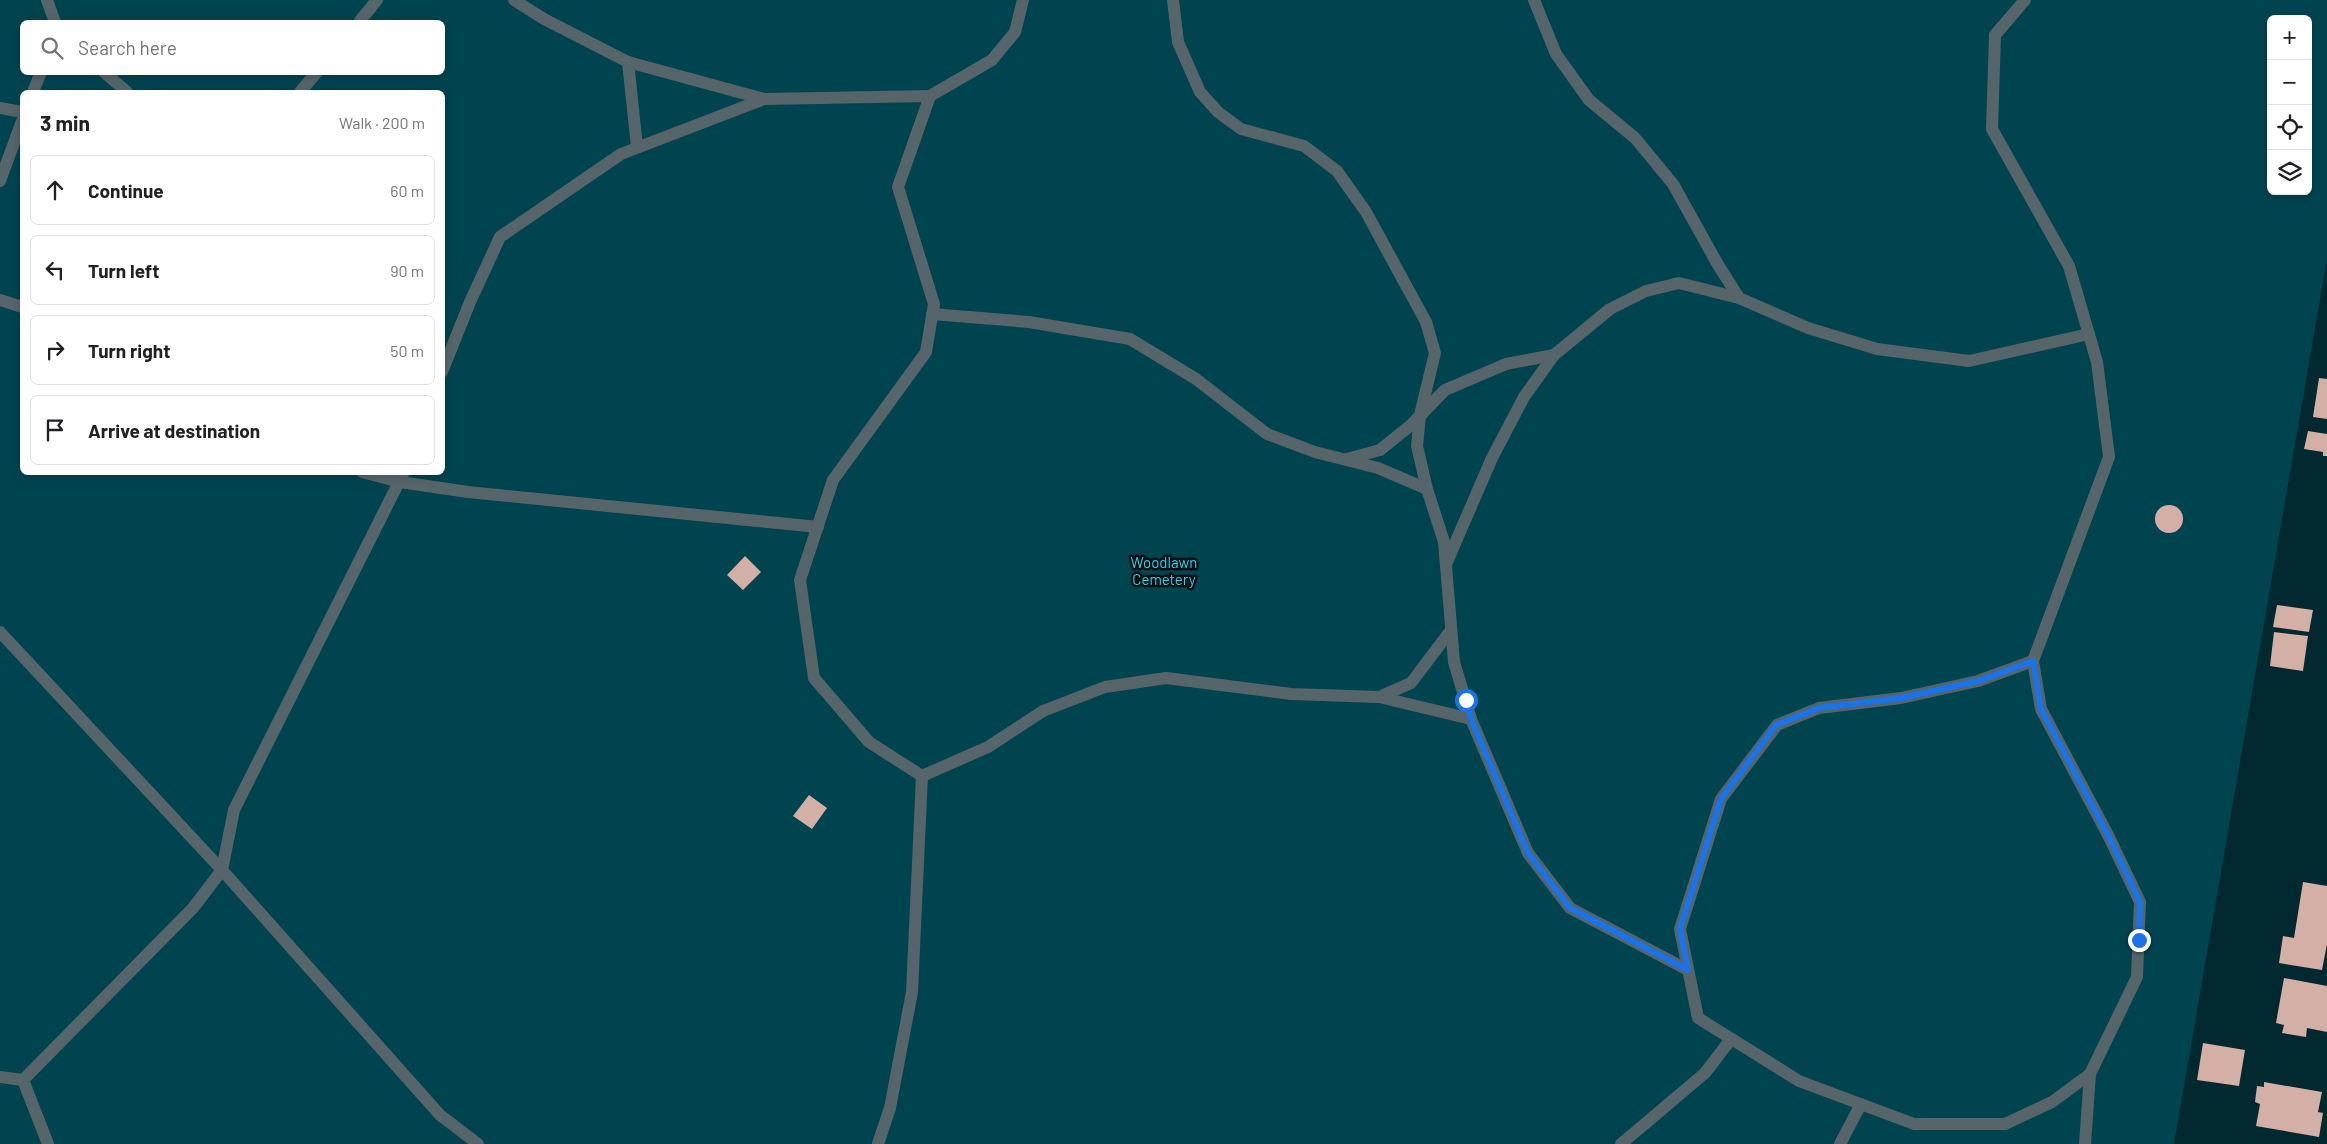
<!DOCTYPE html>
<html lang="en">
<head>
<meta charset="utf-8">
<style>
	body { margin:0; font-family:Barlow,sans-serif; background:#f2f2f2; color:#202124 }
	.controls { position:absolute; right:15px; top:15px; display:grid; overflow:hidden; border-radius:8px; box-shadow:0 2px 8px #0003 }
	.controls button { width:45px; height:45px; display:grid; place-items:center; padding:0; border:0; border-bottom:1px solid #e0e0e0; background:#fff; color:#202124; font:25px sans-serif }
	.stop { position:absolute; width:15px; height:15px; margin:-11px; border:4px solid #1a73e8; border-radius:50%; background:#fff }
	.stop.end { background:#1a73e8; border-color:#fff; box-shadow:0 1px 5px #0008 }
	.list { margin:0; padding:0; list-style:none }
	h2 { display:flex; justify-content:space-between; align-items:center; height:65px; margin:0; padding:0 20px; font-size:21px }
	h2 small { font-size:16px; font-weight:400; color:#757577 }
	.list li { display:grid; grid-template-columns:32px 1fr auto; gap:15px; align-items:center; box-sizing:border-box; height:70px; margin:0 10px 10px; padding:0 10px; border:1px solid #e0e0e0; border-radius:8px }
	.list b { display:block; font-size:19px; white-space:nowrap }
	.list em { font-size:16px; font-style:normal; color:#757577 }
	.icon { flex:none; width:28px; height:28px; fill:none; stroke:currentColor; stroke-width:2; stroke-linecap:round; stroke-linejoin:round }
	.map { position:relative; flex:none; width:2327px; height:1144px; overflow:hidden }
	.search { position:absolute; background:#fff; box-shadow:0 2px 8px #0003; left:20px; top:20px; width:425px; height:55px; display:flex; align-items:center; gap:12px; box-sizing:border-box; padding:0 18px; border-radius:8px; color:#757577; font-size:19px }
	.panel { position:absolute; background:#fff; box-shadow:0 2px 8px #0003; left:20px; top:90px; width:425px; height:385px; border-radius:8px }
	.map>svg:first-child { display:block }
</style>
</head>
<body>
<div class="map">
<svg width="2327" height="1144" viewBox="0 0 2327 1144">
	<rect width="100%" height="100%" fill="#01292f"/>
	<path fill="#00444f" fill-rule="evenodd" d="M0 0H2327V259L2174 1144H0ZM2271 19H2308V191H2271ZM22 22H442V72H22ZM22 92H442V472H22Z"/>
	<g fill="#d3afa6">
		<path d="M2319 378 2327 379V419L2313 417Z"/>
		<path d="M2308 431 2327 434V456H2323V452L2304 449Z"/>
		<circle cx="2169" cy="519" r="14"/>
		<path d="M745 556 761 572 743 590 727 575Z"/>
		<path d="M2277 605 2313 610 2309 632 2273 627Z"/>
		<path d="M2274 632 2308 636 2303 671 2270 666Z"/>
		<path d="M809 795 827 808 812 829 793 816Z"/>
		<path d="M2303 882 2327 886V944L2322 970 2279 963 2283 936 2294 938Z"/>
		<path d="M2284 978 2327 986V1032L2307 1028 2306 1037 2282 1033 2284 1025 2276 1023Z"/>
		<path d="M2203 1043 2245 1050 2239 1086 2197 1080Z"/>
		<path d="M2264 1082 2322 1092 2318 1112 2323 1113 2319 1137 2256 1126 2260 1104 2255 1102 2257 1086 2264 1087Z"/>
	</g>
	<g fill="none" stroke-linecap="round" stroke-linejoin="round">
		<g stroke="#566569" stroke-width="12">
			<path d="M47 0 55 22"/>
			<path d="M514 0 544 19 628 62 764 99"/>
			<path d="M1173 0 1178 42 1200 92 1218 112 1241 129 1304 146 1337 171 1366 212 1426 322 1435 353 1420 415 1417 446 1427 489"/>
			<path d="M1534 0 1556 54 1589 100 1635 138 1673 184 1717 263 1739 298 1808 328 1877 349 1969 361 2089 334"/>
			<path d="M2025 0 1995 35 1992 129 2069 266 2097 362 2109 457 2033 661 2041 709 2108 835 2140 902 2137 977 2090 1074 2085 1144"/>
			<path d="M359 22 377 0"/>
			<path d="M628 62 637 147"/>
			<path d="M104 72 127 92"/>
			<path d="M33 92 41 72"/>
			<path d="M300 92 317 72"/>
			<path d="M0 108 22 112"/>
			<path d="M0 181 22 121"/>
			<path d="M0 300 22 307"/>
			<path d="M932 314 1029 322 1130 339 1196 379 1267 434 1315 452 1378 468 1427 489 1444 542 1454 662 1471 719 1528 853 1570 908 1688 970"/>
			<path d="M442 372 470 302 500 237 621 154 764 99 930 96"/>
			<path d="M1347 459 1380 450 1411 425 1445 390 1506 364 1554 355"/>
			<path d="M362 472 400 482 468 492 818 527"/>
			<path d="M404 472 234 810 222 870 440 1115 478 1144"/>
			<path d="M1447 562 1492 458 1524 397 1554 355 1610 309 1646 291 1679 283 1739 298"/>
			<path d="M0 632 222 870 193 908 23 1080 48 1144"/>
			<path d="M2033 661 1978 681 1901 698 1819 708 1777 725 1721 799 1680 929 1698 1018 1799 1081 1914 1124H2005L2052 1102 2090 1074"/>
			<path d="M1379 697 1471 719"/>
			<path d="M922 776 988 747 1043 711 1105 687 1166 678 1291 694 1379 697 1411 683 1451 630"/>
			<path d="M0 1077 23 1080"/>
			<path d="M878 1144 890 1108 912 992 922 776 869 742 814 678 800 580 833 480 926 352 934 304 898 187 930 96 992 60 1015 32 1023 0"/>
			<path d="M1621 1144 1705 1073 1731 1039"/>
			<path d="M1840 1144 1861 1104"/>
		</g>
	</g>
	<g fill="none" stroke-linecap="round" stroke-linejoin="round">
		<path stroke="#1a73e8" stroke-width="6" d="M1466 700 1471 719 1528 853 1570 908 1688 970 1680 929 1721 799 1776 725 1819 708 1901 698 1978 681 2033 661 2041 709 2108 835 2140 902 2139 940"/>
	</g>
	<g text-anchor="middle" stroke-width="5" stroke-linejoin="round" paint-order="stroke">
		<g font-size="15" fill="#2dd4ef" stroke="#020f12">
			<text x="1164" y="568">Woodlawn<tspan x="1164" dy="17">Cemetery</tspan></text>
		</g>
	</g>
</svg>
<div class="controls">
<button>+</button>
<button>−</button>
<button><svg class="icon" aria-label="locate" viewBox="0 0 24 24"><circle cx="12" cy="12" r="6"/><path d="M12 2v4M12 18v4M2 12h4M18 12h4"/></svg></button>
<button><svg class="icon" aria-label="layers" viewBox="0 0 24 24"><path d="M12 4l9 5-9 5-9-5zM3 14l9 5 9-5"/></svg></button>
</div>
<div class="stop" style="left:1466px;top:700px"></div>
<div class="stop end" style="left:2139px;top:940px"></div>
<div class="search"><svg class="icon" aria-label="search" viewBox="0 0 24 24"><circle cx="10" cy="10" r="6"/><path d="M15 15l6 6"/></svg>Search here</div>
<section class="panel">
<h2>3 min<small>Walk · 200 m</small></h2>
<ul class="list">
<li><svg class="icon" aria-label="ahead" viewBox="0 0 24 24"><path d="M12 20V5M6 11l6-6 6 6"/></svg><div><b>Continue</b></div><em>60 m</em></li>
<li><svg class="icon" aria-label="left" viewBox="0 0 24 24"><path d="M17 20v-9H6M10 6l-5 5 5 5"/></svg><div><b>Turn left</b></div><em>90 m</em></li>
<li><svg class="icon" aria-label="right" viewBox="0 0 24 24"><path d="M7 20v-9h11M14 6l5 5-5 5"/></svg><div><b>Turn right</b></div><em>50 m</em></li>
<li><svg class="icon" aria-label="arrive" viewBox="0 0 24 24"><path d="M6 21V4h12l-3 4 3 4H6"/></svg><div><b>Arrive at destination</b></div></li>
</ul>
</section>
</div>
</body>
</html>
